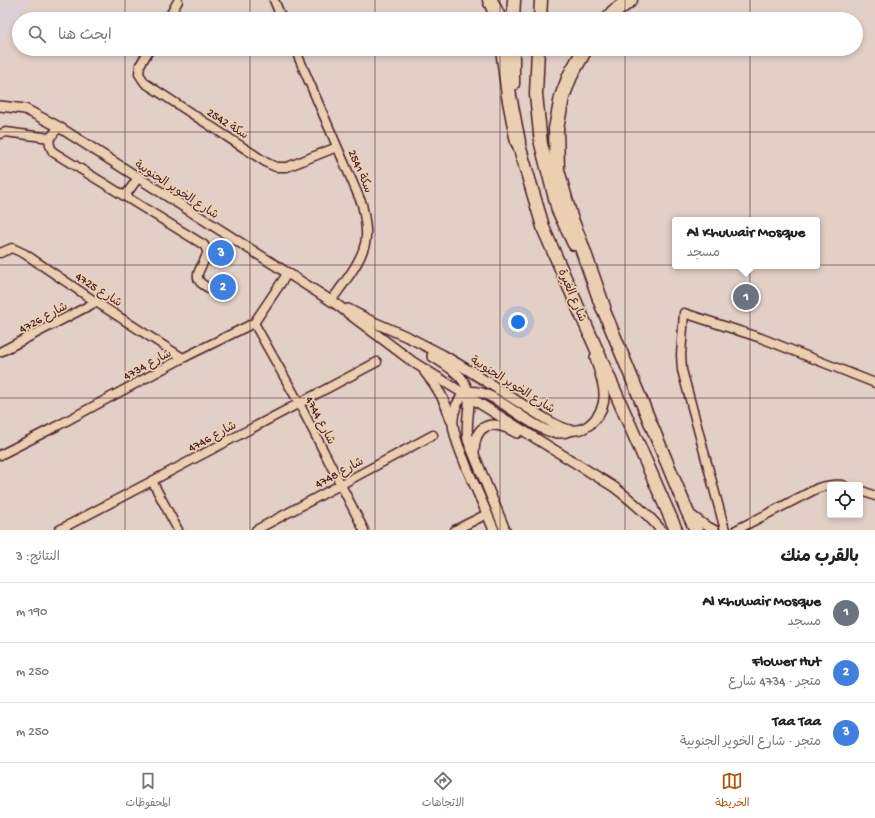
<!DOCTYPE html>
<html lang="ar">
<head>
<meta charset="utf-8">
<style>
	body { margin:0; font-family:"Gochi Hand","Playpen Sans Arabic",sans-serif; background:#f2f2f2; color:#222; direction:rtl }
	.controls { position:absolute; right:12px; bottom:12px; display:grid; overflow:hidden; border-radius:4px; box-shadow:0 2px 6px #0003 }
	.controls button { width:36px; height:36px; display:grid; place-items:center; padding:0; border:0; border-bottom:1px solid #e0e0e0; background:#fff; color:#222; font:20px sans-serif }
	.you { position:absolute; left:518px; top:322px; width:14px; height:14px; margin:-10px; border:3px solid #fff; border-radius:50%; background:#1a73e8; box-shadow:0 0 0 6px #1a73e833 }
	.badge { display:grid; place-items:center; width:26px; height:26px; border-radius:50%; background:#b45309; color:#fff; font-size:13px; font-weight:700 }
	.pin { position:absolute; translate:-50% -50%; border:2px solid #fff; box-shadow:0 1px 4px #0006 }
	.popup { position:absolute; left:672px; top:217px; width:148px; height:52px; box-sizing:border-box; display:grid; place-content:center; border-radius:4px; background:#fff; filter:drop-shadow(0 1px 3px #0005); font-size:13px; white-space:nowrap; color:#767676 }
	.popup b { font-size:15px; color:#222 }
	.popup::after { content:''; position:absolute; left:50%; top:100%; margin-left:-8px; border:8px solid transparent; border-top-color:#fff }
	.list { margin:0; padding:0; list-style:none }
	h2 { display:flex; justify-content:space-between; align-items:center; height:52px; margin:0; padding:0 16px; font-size:17px }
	h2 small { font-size:13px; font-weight:400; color:#767676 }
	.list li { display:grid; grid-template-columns:26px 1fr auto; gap:12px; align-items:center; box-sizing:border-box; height:60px; padding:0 16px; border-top:1px solid #e0e0e0 }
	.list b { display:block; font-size:15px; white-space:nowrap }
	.list p { margin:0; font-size:13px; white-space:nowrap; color:#767676 }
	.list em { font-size:13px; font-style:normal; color:#767676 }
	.icon { flex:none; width:22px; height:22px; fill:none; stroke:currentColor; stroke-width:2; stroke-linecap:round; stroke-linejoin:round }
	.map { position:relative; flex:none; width:875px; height:530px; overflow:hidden; direction:ltr }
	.search { position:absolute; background:#fff; box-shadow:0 2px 6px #0003; left:12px; right:12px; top:12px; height:44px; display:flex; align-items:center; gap:10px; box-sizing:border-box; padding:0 14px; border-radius:22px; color:#767676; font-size:15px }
	.sheet { height:232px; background:#fff }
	nav { display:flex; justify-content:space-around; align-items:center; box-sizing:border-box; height:56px; border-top:1px solid #e0e0e0; background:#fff; font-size:11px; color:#767676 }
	nav a { display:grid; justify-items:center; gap:2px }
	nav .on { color:#b45309 }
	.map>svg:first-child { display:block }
</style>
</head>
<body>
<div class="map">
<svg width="875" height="530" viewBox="0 0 875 530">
	<rect width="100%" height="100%" fill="#e2cfc6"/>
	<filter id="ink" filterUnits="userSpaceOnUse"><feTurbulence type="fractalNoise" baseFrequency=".025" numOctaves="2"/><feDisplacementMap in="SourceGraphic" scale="8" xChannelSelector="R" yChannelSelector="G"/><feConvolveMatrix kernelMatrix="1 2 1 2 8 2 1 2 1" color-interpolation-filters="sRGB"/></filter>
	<g filter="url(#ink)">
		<path fill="#dccfd5" d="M0 0H29L0 47Z"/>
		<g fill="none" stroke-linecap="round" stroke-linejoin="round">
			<g stroke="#4a1f2b" stroke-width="11">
				<g id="minor">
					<path d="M274 0 282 19"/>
					<path d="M168 19 178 1"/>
					<path d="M150 49 140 65 139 74 145 83 267 163 276 167H287L337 147"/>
					<path d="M295 49 362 204C364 215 367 226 366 237 365 258 343 284 331 301"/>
					<path d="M59 127C50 138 46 139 53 152L204 245C205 247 206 248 207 251 208 261 191 274 201 283 206 287 214 291 219 295"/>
					<path d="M0 134 6 132 50 138"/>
					<path d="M125 196 138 178"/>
					<path d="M0 253 12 248 25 254 96 302 183 358"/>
					<path d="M254 323 299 403 364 530"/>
					<path d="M0 352 96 302"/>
					<path d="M0 455 57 426 183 358 254 323 287 274"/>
					<path d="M152 481 178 530"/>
					<path d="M860 490 875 496"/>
					<path d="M690 514 705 525 715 530"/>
					<path d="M59 530 152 481 377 362"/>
					<path d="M256 530 433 435"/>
					<path d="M455 530 487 514"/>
					<path d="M725 530 682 370 681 355 684 313 761 338 875 383"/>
					<path d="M736 530 818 488C827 485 834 484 843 485"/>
				</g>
			</g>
			<g stroke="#4a1f2b" stroke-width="12">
				<g id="tertiary">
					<path d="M0 106 25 109 59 127 336 304 413 362 614 487C631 500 647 513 661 530"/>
					<path d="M348 309 371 321 410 338 443 355 468 370 544 418C552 423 560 428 570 430 589 433 605 412 604 394 604 382 598 369 595 357"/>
					<path d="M432 356C452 369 471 378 469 405 468 417 466 428 468 440L505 530"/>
					<path d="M425 372C437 386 446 402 451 420"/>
					<path d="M464 393C457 403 452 412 453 424 454 439 462 454 467 468 476 488 485 509 494 530"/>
					<path d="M464 393C495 381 538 445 570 431"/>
					<path d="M474 452C475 421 494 420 517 433"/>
				</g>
			</g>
			<g stroke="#4a1f2b" stroke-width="15">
				<g id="primary">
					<path d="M513 19 514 0"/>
					<path d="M540 19 541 0"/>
					<path d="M538 49 536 94 541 144 558 210 574 244"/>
					<path d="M513 84V49"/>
					<path d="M517 132 518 142 544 230 676 530"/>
					<path d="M599 299 687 511 696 530"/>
				</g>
			</g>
			<g stroke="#4a1f2b" stroke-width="17">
				<g id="motorway">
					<path d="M490 0 499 19"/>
					<path d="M608 19 614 12 630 0"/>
					<path d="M503 49 509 96 518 142"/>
					<path d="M585 49 570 76 562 97 556 129 557 170 570 217 580 242 603 307"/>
				</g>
			</g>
			<use href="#minor" stroke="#eacfb1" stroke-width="8"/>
			<use href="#tertiary" stroke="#eacfb1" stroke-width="9"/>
			<use href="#primary" stroke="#eacfb1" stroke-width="12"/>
			<use href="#motorway" stroke="#eacfb1" stroke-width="14"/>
		</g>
	</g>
	<path fill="none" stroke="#4a1f2b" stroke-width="1" stroke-opacity="0.55" d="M125 0V19M250 0V19M375 0V19M500 0V19M625 0V19M750 0V19M125 49V530M250 49V530M375 49V530M500 49V530M625 49V530M750 49V530M0 132H875M0 265H875M0 398H875"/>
	<g text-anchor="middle" stroke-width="3.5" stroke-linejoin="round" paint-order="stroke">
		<g font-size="12" fill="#4a1f2b" stroke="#eacfb1">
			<text transform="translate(228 123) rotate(33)" y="4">سكة 2542</text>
			<text transform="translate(361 171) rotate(67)" y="4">سكة 2541</text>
			<text transform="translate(177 189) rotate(33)" y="4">شارع الخوير الجنوبية</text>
			<text transform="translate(99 289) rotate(33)" y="4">4725 شارع</text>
			<text transform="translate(573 295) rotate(67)" y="4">شارع الغبرة</text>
			<text transform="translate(43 317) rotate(-28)" y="4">4726 شارع</text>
			<text transform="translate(147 364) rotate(-28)" y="4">4734 شارع</text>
			<text transform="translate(513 384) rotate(32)" y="4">شارع الخوير الجنوبية</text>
			<text transform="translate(321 420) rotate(63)" y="4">4744 شارع</text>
			<text transform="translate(212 436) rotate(-28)" y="4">4746 شارع</text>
			<text transform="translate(339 472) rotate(-28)" y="4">4748 شارع</text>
		</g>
	</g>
</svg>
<div class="controls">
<button><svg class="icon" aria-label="locate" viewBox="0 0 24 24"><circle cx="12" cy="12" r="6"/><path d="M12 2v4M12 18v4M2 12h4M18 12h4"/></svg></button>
</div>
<div class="you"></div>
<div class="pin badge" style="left:746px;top:297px;background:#6b7280">1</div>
<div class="popup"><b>Al Khuwair Mosque</b>مسجد</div>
<div class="pin badge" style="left:223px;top:287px;background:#3f7fe0">2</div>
<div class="pin badge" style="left:221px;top:253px;background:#3f7fe0">3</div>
<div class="search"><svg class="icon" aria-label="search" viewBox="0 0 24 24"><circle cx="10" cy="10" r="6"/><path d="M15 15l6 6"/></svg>ابحث هنا</div>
</div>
<section class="sheet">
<h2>بالقرب منك<small>النتائج: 3</small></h2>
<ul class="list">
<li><span class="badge" style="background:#6b7280">1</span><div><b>Al Khuwair Mosque</b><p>مسجد</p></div><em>190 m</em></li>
<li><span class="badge" style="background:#3f7fe0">2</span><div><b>Flower Hut</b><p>متجر · 4734 شارع</p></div><em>250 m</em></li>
<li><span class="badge" style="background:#3f7fe0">3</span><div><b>Taa Taa</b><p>متجر · شارع الخوير الجنوبية</p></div><em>250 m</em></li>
</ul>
</section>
<nav>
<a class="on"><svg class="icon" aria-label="map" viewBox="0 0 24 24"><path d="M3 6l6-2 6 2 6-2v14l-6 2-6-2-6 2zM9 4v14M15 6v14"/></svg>الخريطة</a>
<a><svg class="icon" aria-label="directions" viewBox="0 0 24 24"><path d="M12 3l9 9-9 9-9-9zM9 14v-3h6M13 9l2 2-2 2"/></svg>الاتجاهات</a>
<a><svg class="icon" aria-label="saved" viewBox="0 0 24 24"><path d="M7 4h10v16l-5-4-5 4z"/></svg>المحفوظات</a>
</nav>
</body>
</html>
